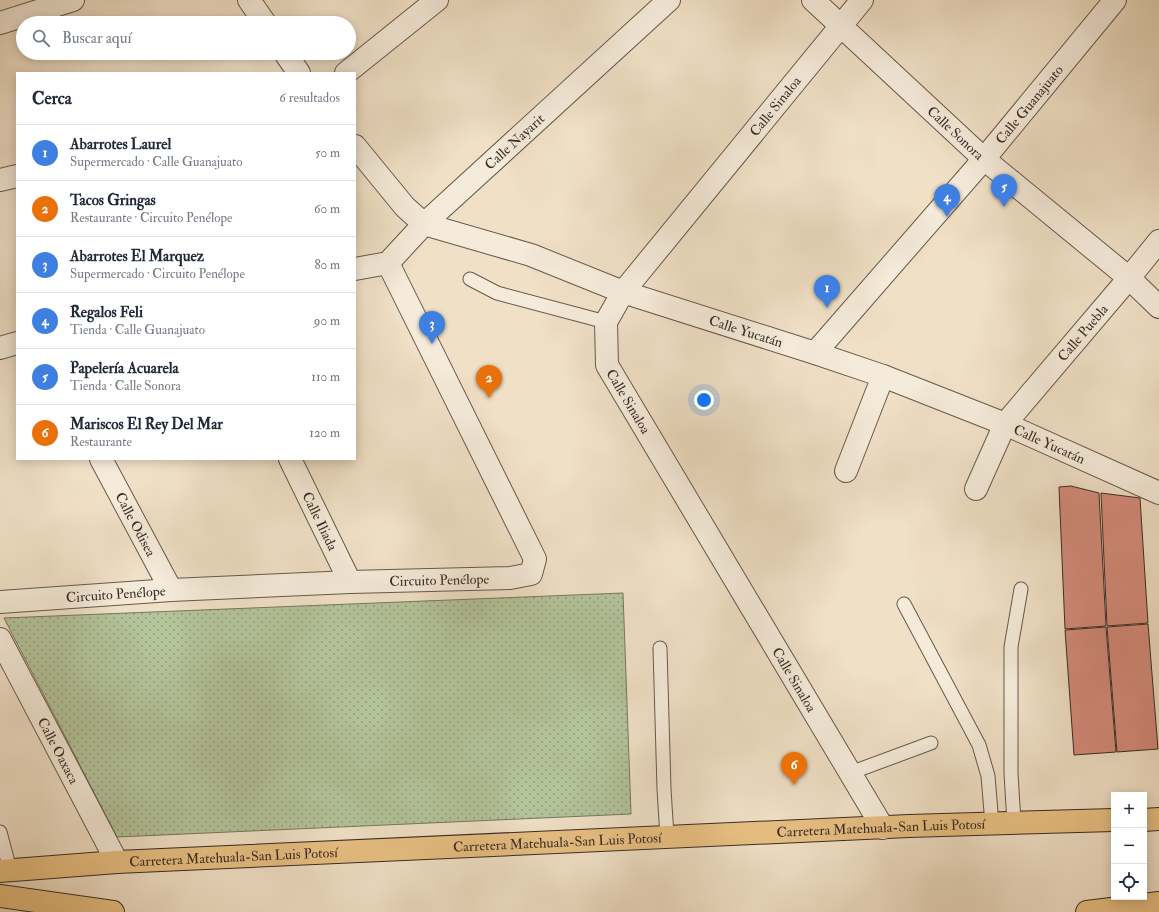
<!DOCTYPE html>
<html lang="es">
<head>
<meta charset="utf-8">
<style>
	body { margin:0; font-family:"IM FELL Double Pica",serif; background:#f6f6f7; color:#1f2937 }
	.controls { position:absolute; right:12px; bottom:12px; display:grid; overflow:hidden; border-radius:0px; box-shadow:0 2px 10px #0003 }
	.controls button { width:36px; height:36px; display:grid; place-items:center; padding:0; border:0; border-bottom:1px solid #e0e1e3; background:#fff; color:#1f2937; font:20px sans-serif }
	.you { position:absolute; left:704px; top:400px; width:14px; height:14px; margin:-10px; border:3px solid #fff; border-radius:50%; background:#1a73e8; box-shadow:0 0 0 6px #1a73e833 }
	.badge { display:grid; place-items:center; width:26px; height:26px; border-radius:50%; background:#8f2418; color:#fff; font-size:13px; font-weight:700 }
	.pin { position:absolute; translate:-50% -33px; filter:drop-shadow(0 1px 2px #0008) }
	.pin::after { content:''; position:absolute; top:21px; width:14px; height:12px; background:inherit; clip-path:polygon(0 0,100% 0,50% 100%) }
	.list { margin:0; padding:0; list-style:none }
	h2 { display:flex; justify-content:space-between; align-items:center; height:52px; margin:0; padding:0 16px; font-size:17px }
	h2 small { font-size:13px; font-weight:400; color:#747a83 }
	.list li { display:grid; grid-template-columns:26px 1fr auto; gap:12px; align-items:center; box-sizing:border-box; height:56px; padding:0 16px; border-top:1px solid #e0e1e3 }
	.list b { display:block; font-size:15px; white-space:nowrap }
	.list p { margin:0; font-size:13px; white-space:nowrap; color:#747a83 }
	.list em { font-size:13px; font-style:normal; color:#747a83 }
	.icon { flex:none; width:22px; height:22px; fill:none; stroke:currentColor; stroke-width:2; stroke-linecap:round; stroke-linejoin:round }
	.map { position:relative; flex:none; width:1159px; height:912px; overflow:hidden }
	.search { position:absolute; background:#fff; box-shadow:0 2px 10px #0003; left:16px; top:16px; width:340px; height:44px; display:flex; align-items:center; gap:10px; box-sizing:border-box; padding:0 14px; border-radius:22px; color:#747a83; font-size:15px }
	.panel { position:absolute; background:#fff; box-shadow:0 2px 10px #0003; left:16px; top:72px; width:340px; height:388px; border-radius:0px }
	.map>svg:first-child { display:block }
</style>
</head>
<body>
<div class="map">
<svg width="1159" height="912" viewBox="0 0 1159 912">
	<defs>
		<pattern id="grass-dots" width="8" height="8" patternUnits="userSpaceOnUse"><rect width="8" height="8" fill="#b3c39a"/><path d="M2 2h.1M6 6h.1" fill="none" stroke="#939f7d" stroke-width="1.8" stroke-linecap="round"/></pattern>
	</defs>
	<rect width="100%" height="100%" fill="#f0e0c6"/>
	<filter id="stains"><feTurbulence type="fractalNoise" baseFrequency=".005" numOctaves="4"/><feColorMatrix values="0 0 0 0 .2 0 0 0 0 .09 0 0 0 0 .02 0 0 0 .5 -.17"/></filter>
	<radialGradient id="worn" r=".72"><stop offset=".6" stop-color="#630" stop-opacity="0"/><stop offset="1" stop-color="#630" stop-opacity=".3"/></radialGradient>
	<path fill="url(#grass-dots)" stroke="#767860" d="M623 593 631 814 117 837 4 618Z"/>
	<g fill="#d58b7b" stroke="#382c25">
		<path d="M1071 486 1099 493 1106 626 1065 629 1059 487Z"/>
		<path d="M1101 493 1140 498 1148 623 1107 626Z"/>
		<path d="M1148 624 1158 749 1117 752 1107 627Z"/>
		<path d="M1106 627 1116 752 1074 755 1065 630Z"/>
	</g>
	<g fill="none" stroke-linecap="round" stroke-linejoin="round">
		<g stroke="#66594d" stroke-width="15">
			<g id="service">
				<path d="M470 279 497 293 606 322"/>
				<path d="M904 604 979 745 988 776 992 824"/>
				<path d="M660 648 664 789 667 837"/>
				<path d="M850 773 931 743"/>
				<path d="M1014 823 1011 773V647L1021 589"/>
				<path d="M0 832 10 870"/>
			</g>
		</g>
		<g stroke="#66594d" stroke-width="24">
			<g id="minor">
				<path d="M249 0 265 23"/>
				<path id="s1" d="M813 0 984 159 1129 278 1159 307"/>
				<path id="s2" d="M862 0 623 292 606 322 607 365 883 828"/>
				<path d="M0 23 73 0"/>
				<path d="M285 53 299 73"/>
				<path d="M346 73 437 0"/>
				<path id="s3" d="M355 146 405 207 424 224 531 255 623 292 815 353 883 376 1005 424 1159 493"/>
				<path d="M0 180 17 176"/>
				<path id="s4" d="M355 269 388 263 424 224 669 0"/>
				<path d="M0 348 17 343"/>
				<path id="s5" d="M815 353 984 159 1115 0"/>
				<path id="s6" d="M101 459 171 590"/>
				<path id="s7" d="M290 459 350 582"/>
				<path d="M846 471 883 376"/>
				<path id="s8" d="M976 489 1005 424 1129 278 1159 241"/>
				<path id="s9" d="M0 602 171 590 350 582 510 578 531 574 535 559 388 263"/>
				<path id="s10" d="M0 639 117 862"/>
			</g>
		</g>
		<g stroke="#382c25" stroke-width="24">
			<g id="primary">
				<path d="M1144 820 1159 819"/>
				<path id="s11" d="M0 871 117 862 909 826 1114 820"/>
			</g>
		</g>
		<g stroke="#382c25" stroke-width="24">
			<g id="motorway">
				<path d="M0 896 113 912"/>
				<path d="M1087 912 1159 903"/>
			</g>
		</g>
		<use href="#service" stroke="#f5ebda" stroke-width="13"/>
		<use href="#minor" stroke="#f5ebda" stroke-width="22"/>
		<use href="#primary" stroke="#e8c083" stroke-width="22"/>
		<use href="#motorway" stroke="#e8c083" stroke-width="22"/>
	</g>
	<g text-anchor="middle" stroke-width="4" stroke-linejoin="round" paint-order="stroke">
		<g font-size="14" fill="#382c25" stroke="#f5ebda">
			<text dy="5" stroke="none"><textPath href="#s5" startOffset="328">Calle Guanajuato</textPath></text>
			<text transform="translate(775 106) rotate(-51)" y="5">Calle Sinaloa</text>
			<text dy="5" stroke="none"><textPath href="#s1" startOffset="195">Calle Sonora</textPath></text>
			<text dy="5" stroke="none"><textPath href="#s4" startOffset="209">Calle Nayarit</textPath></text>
			<text dy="5" stroke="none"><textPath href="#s3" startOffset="444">Calle Yucatán</textPath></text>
			<text dy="5" stroke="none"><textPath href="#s8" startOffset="191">Calle Puebla</textPath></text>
			<text dy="5" stroke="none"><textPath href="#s2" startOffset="497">Calle Sinaloa</textPath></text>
			<text dy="5" stroke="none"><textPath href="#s3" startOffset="768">Calle Yucatán</textPath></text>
			<text dy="5" stroke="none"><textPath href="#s7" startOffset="69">Calle Iliada</textPath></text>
			<text dy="5" stroke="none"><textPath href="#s6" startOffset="74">Calle Odisea</textPath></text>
			<text dy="5" stroke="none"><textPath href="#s9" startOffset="440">Circuito Penélope</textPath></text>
			<text dy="5" stroke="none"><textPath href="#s9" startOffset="116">Circuito Penélope</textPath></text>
			<text dy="5" stroke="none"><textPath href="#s2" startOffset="821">Calle Sinaloa</textPath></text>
			<text dy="5" stroke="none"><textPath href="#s10" startOffset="126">Calle Oaxaca</textPath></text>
			<text dy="5" stroke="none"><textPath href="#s11" startOffset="882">Carretera Matehuala-San Luis Potosí</textPath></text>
			<text dy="5" stroke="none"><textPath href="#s11" startOffset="558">Carretera Matehuala-San Luis Potosí</textPath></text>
			<text dy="5" stroke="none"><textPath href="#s11" startOffset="234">Carretera Matehuala-San Luis Potosí</textPath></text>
		</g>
	</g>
	<rect width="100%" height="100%" filter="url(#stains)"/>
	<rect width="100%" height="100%" fill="url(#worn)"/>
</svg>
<div class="controls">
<button>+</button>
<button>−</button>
<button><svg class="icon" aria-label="locate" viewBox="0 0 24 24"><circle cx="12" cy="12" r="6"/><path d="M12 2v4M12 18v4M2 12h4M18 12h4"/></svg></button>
</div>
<div class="you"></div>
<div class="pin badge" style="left:827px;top:308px;background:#3f7fe0">1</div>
<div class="pin badge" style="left:489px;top:398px;background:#e8710a">2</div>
<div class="pin badge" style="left:432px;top:344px;background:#3f7fe0">3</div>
<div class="pin badge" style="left:947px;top:217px;background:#3f7fe0">4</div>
<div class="pin badge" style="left:1004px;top:207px;background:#3f7fe0">5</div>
<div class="pin badge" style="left:794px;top:785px;background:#e8710a">6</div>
<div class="search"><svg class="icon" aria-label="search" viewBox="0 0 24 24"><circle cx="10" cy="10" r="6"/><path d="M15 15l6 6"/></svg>Buscar aquí</div>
<section class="panel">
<h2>Cerca<small>6 resultados</small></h2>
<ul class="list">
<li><span class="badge" style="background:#3f7fe0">1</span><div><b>Abarrotes Laurel</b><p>Supermercado · Calle Guanajuato</p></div><em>50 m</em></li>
<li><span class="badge" style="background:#e8710a">2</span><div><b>Tacos Gringas</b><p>Restaurante · Circuito Penélope</p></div><em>60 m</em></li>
<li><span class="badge" style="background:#3f7fe0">3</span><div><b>Abarrotes El Marquez</b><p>Supermercado · Circuito Penélope</p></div><em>80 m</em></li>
<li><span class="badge" style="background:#3f7fe0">4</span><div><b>Regalos Feli</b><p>Tienda · Calle Guanajuato</p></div><em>90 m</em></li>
<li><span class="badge" style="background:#3f7fe0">5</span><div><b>Papelería Acuarela</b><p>Tienda · Calle Sonora</p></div><em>110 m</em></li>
<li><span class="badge" style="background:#e8710a">6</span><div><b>Mariscos El Rey Del Mar</b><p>Restaurante</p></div><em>120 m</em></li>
</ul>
</section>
</div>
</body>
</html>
